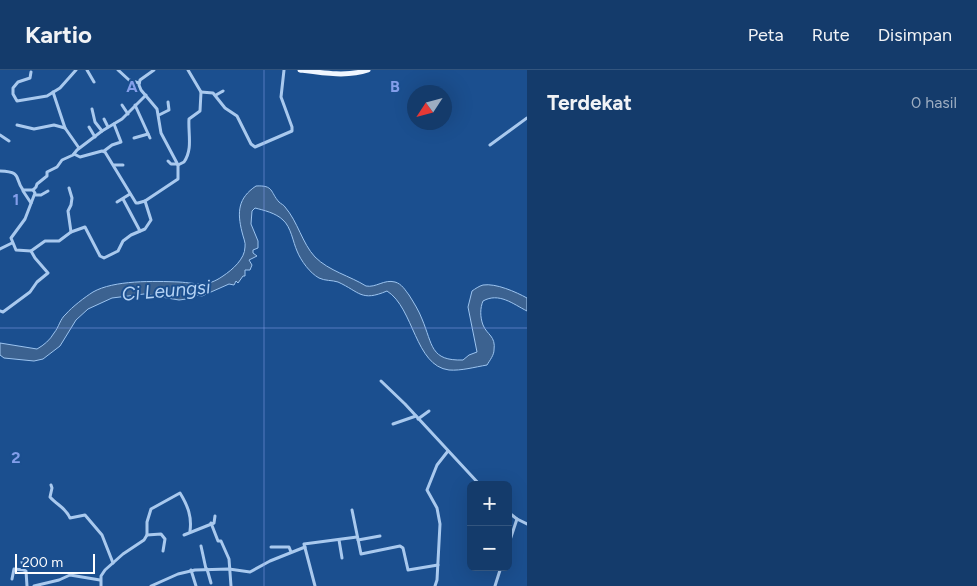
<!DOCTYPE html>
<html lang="id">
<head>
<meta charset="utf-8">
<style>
	body { margin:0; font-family:Figtree,sans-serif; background:#214673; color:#f1f3f6 }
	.controls { position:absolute; right:15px; bottom:15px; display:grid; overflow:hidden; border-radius:8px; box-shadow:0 5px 20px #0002 }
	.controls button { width:45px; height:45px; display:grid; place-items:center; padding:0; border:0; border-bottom:1px solid #33557e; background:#143b6b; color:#f1f3f6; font:25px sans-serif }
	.compass { position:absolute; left:407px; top:15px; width:45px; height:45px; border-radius:50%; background:#143b6b; box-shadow:0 5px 20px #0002; rotate:234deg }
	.scale { position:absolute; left:15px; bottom:12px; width:80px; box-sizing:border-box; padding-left:5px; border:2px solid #fff; border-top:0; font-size:14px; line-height:18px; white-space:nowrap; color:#fff; -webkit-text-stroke:4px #1b4f8f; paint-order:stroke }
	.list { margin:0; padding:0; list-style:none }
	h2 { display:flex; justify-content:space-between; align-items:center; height:65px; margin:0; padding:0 20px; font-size:21px }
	h2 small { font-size:16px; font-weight:400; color:#9dadc1 }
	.map { position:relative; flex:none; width:527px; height:516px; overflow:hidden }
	header { display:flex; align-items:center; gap:30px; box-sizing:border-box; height:70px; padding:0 25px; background:#143b6b; border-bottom:1px solid #33557e }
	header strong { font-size:24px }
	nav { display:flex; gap:28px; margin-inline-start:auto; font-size:18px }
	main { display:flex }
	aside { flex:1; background:#143b6b }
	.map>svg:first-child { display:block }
</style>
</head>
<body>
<header>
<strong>Kartio</strong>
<nav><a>Peta</a><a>Rute</a><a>Disimpan</a></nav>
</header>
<main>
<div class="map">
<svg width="527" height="516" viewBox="0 0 527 516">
	<rect width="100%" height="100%" fill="#1b4f8f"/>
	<path fill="#3c6290" stroke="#9cc4f0" d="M256 116C274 115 270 122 279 132 281 134 284 135 285 137 298 152 302 173 315 187 329 201 350 206 366 216 376 218 384 209 395 212 402 214 405 220 409 225 414 233 419 241 422 249 433 275 430 291 463 290L469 285 477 282 468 237 472 221C475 219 479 216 483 215 496 213 516 222 527 228V241C513 234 499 222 483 231 480 238 480 247 483 255 487 265 496 266 494 280 494 285 490 290 487 295 475 297 461 301 449 300 415 296 414 238 387 221 361 232 360 222 338 212 332 210 325 211 319 208 310 203 301 191 297 181 293 172 291 157 283 150 276 143 263 140 255 138L252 141 251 154 258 171V178L253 180V183L257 186 249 190 252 195 250 200H245V206H243L238 213 236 211 234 215 229 214 202 226 195 225 194 228 179 230 144 224 112 228 88 239 76 250 60 276 43 289 34 291 4 288 0 285V273L37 279C44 275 50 270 54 263 59 257 60 249 66 244 72 237 85 227 93 222 114 210 154 211 179 212 197 213 206 218 223 206 232 200 245 189 245 177 246 173 243 167 242 162 237 142 238 128 256 116Z"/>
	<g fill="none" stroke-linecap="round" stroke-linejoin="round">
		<g stroke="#a9c9ee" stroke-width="3">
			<path d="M87 0 94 12"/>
			<path d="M118 0 129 10 139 13"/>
			<path d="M31 2 30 8 18 12 13 18V24L17 31 47 26 60 18 76 0"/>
			<path d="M53 22 65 58"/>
			<path d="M201 22 213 23 225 38 237 46 251 74 255 77 292 61V57L281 27 284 0"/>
			<path d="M216 25 223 21"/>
			<path d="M122 35 128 44"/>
			<path d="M135 35 150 68"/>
			<path d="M92 39 95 52 102 61"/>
			<path d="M159 45 169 40 168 32"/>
			<path d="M104 49 108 57"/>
			<path d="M17 55 34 59 54 55 65 58 79 78"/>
			<path d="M89 57 95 67"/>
			<path d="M0 65 9 71"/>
			<path d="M134 68 148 64"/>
			<path d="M490 75 527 48"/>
			<path d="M104 81 112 75 121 72 114 54"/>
			<path d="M74 84 80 87 102 81 105 82 136 133H138L145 131"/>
			<path d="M168 91 171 94H177"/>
			<path d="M114 95H123"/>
			<path d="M178 95 184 92C193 79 188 64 189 49L200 41 201 22 188 0"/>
			<path d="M0 101C23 102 14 108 23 120H33L35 123 25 149 11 168 16 180 31 181"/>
			<path d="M69 118 72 128 71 135 68 141 71 162"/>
			<path d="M33 120 36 117 37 114 47 106V102L57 97 62 90 73 85 77 80 102 61 122 49 146 25"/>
			<path d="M23 121 31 133"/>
			<path d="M36 125H41L48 121"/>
			<path d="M123 129 140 161"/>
			<path d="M117 132 130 124"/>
			<path d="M0 179 12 173"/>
			<path d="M0 241 3 242 30 222 37 212 48 203 35 188 31 181 45 171H59L71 162 85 157 100 186 104 188 118 181 123 171 131 165 145 159 151 150 145 131 178 109V95L161 63 157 39 141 20 139 15 140 10 154 0"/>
			<path d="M381 311 405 334 480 415"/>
			<path d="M418 349 429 341"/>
			<path d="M393 354 416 346"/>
			<path d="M51 415 52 418 50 427C57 435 66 438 70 448L85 445 102 465 113 493"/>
			<path d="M352 440 361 484 400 476 403 478 408 500 438 495"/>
			<path d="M508 442 517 449 527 454"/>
			<path d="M211 453 218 471H221L229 489 231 516"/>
			<path d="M147 465 161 464 165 469 163 481"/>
			<path d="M184 465 214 453 215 446"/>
			<path d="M339 470 342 488"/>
			<path d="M358 470 380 466"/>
			<path d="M201 476 206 499"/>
			<path d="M508 476 517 449"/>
			<path d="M271 477H289L291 482"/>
			<path d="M22 492 24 500 26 501 27 516"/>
			<path d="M207 499 211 513"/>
			<path d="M191 500 196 516"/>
			<path d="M12 509 14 499 24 500"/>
			<path d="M34 516 59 510 70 505 100 510"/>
			<path d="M101 516V506L105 500 123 484 144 470 147 465V452L151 439 180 423C188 436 192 447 190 461"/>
			<path d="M151 516 178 504 195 500 229 499 250 502 270 491 305 477"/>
			<path d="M315 516 304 474 357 467"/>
			<path d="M435 516 437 510 440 454 437 438 427 420 437 395 448 381"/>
			<path d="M495 516 501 497"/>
		</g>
		<path stroke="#f0f6ff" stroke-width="5" d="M300 0C322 3 348 7 368 0"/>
	</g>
	<path fill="none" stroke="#839eea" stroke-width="1" stroke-opacity="0.55" d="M264 0V516M0 258H527"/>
	<g text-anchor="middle" stroke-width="4" stroke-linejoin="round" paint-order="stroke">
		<g font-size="19" font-style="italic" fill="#b5d3f5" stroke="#1b4f8f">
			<text transform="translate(166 220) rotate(-5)" y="7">Ci Leungsi</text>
		</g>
	</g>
	<g font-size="16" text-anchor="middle" font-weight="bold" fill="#839eea" stroke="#1b4f8f" stroke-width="4" stroke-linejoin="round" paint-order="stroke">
		<text x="132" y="22">A</text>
		<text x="395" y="22">B</text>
		<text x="16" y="135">1</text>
		<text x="16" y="393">2</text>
	</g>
</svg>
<div class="controls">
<button>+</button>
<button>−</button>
</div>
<svg class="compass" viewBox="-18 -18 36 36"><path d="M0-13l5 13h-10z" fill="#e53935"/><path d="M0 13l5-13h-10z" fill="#9dadc1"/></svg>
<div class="scale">200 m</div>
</div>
<aside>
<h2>Terdekat<small>0 hasil</small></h2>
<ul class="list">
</ul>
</aside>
</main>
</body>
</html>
